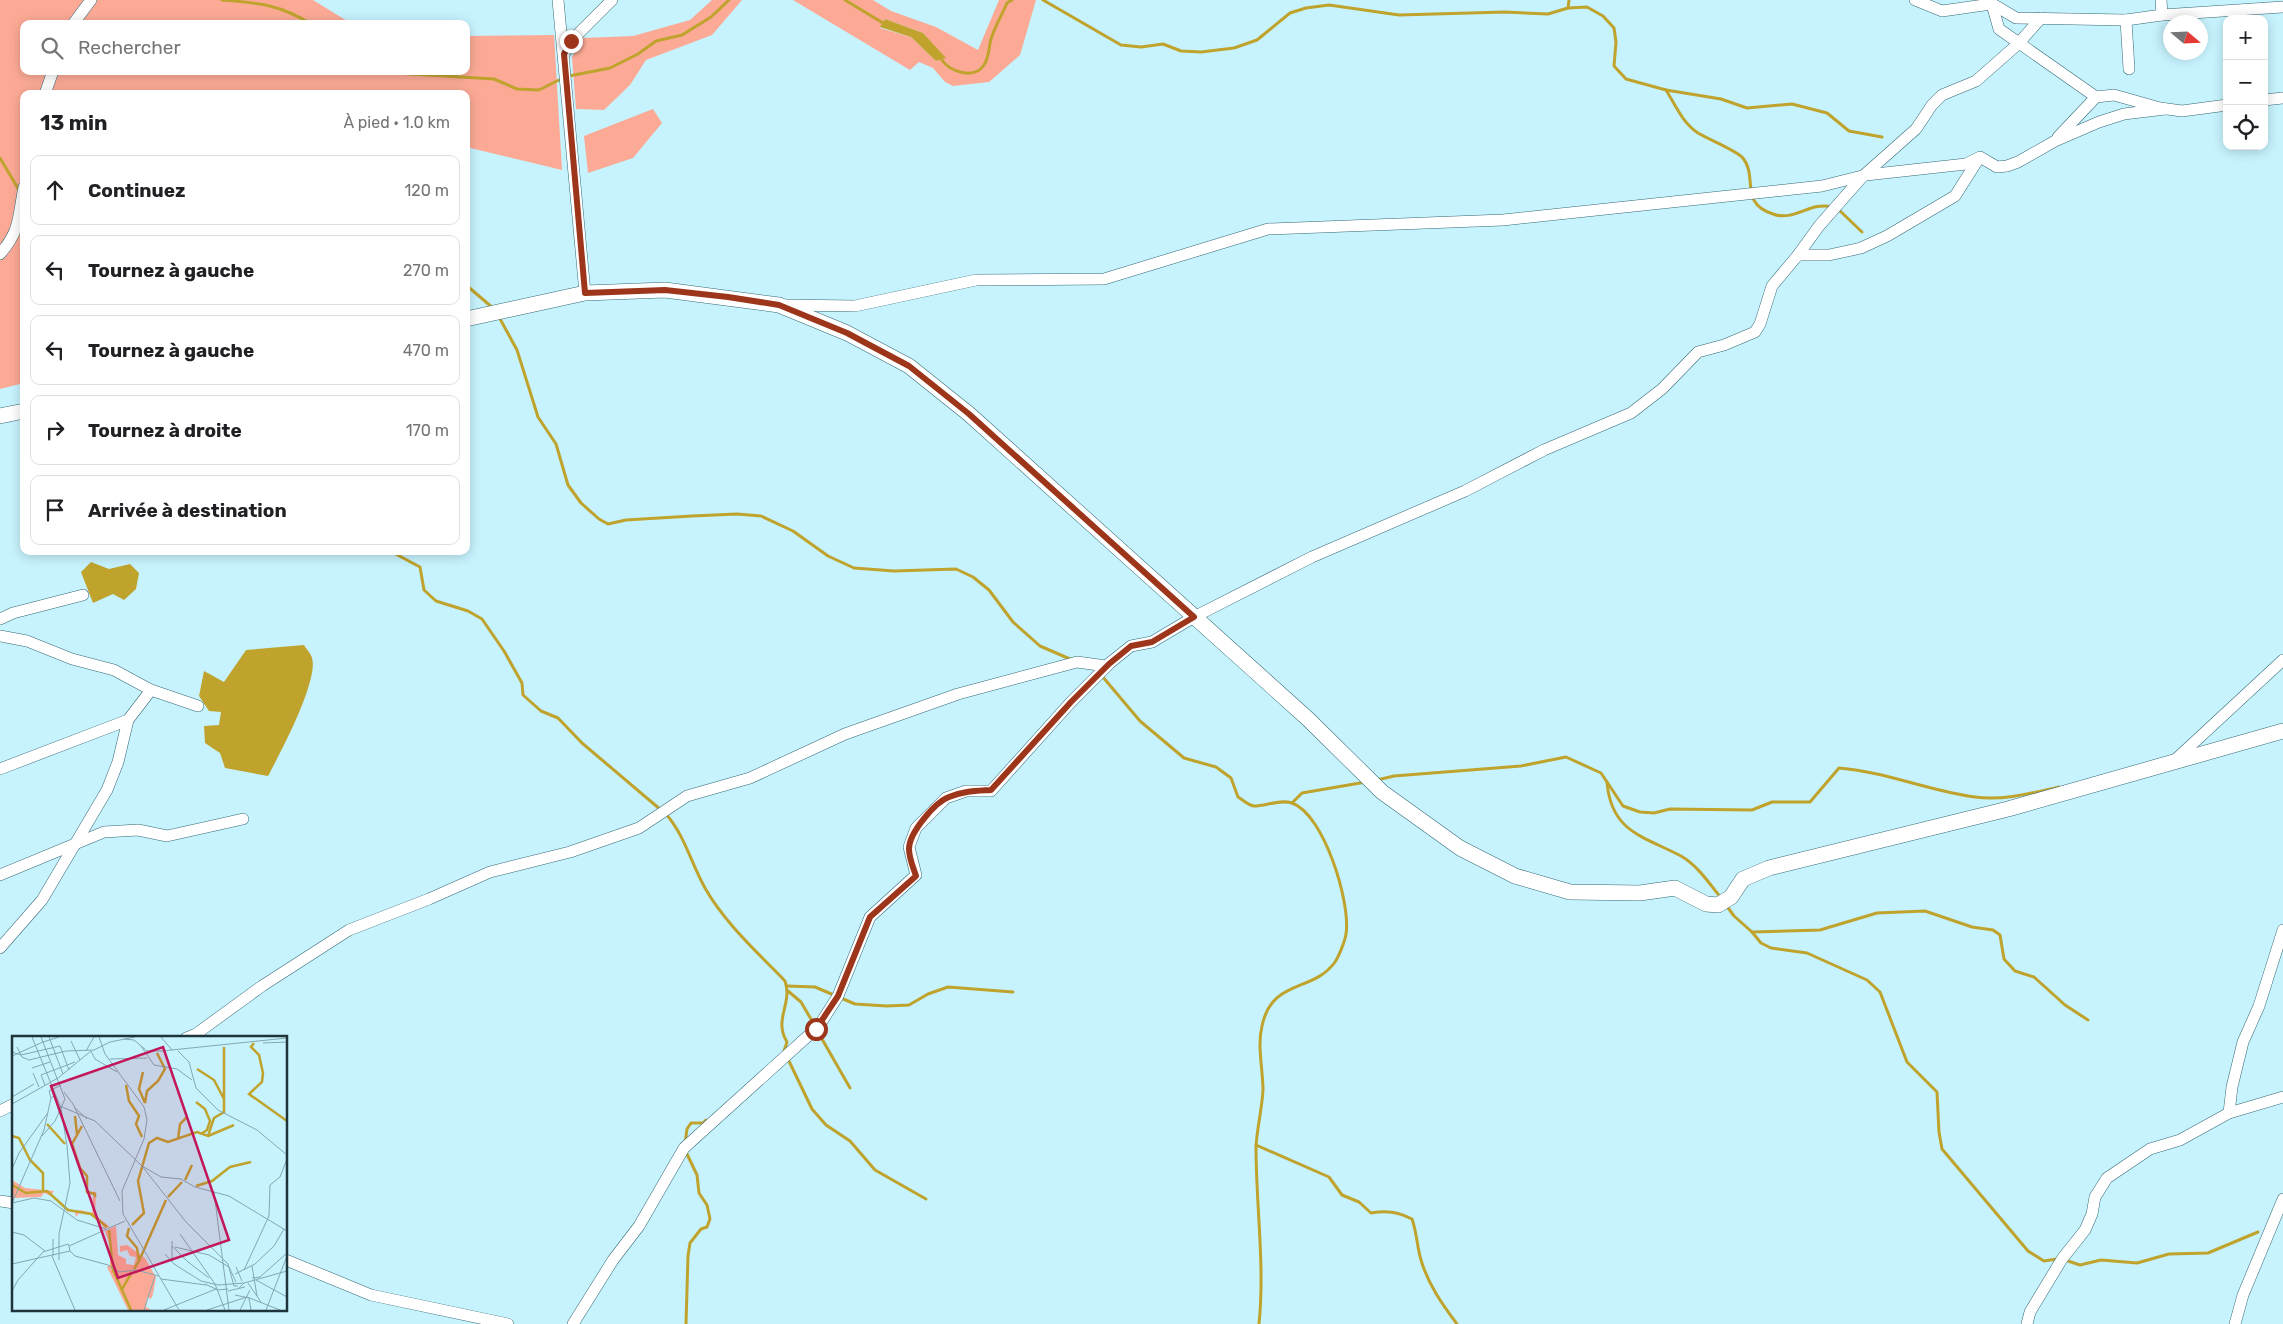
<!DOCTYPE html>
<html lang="fr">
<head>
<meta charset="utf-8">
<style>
	body { margin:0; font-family:Rubik,sans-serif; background:#f6f6f6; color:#202124 }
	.controls { position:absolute; right:15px; top:15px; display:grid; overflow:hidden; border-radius:10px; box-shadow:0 2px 12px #0003 }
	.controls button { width:45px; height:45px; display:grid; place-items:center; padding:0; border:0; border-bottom:1px solid #e0e0e0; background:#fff; color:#202124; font:25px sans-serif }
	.compass { position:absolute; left:2163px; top:15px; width:45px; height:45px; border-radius:50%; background:#fff; box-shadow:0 2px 12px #0003; rotate:109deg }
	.stop { position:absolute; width:15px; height:15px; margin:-11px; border:4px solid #9d351a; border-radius:50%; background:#fff }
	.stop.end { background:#9d351a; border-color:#fff; box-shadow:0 1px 5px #0008 }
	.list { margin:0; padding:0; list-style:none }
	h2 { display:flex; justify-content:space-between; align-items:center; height:65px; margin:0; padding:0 20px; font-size:21px }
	h2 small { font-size:16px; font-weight:400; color:#757577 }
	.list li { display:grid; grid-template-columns:32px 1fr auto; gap:15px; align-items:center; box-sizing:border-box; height:70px; margin:0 10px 10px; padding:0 10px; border:1px solid #e0e0e0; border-radius:10px }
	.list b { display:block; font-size:19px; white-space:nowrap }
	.list em { font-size:16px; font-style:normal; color:#757577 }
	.icon { flex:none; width:28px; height:28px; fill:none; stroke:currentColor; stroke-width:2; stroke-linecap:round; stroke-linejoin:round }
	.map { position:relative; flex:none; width:2283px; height:1324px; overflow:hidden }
	.search { position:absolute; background:#fff; box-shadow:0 2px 12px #0003; left:20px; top:20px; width:450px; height:55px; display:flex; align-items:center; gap:12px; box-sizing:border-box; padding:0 18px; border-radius:10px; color:#757577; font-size:19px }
	.panel { position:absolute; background:#fff; box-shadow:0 2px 12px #0003; left:20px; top:90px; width:450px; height:465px; border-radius:10px }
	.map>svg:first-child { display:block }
</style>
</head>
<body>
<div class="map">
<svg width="2283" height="1324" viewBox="0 0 2283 1324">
	<rect width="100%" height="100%" fill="#c7f3fe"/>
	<g fill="#fcaa95" fill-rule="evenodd">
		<path d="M0 0H313L352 24H24V71H466V36L554 35 562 170 466 147V94H24V383L0 389Z"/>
		<path d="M712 0H742L712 35 646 60 630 85 604 110 576 109 572 57 583 38 633 36 690 20Z"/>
		<path d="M793 0H873L891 11 936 27 978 50 999 0H1036L1020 55 989 82 953 86 945 82 933 68 919 62 910 70ZM885 19 923 33 945 58 936 61 911 37 880 28Z"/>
		<path d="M653 109 662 123 633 158 588 173 584 136Z"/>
	</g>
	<g fill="#bfa32d">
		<path d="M885 19 923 33 946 58 936 61 911 37 880 27Z"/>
		<path d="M91 562 109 569 130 564 139 573 136 589 124 600 113 594 93 603 81 572Z"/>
		<path d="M304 645C306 649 311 653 312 658 319 680 280 754 268 776L225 768 220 753 205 743 204 726 219 725 221 712 209 711 199 696 204 671 224 682 246 650Z"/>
	</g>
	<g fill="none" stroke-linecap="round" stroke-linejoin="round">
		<g stroke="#bfa32d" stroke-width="3">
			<path d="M222 0C258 3 279 4 311 24"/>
			<path d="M845 0 883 23"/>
			<path d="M1043 0 1121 45 1141 47 1163 44 1181 51 1201 52 1234 48 1257 40 1290 13 1306 8 1329 5 1399 15 1505 12 1548 14 1568 8 1587 7 1603 16 1614 28 1616 42 1614 66 1626 79 1666 90C1676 106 1682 122 1698 133 1708 139 1735 150 1742 157 1759 176 1738 203 1773 214 1794 222 1811 201 1832 207"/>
			<path d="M1568 8 1569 0"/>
			<path d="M941 59C950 72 974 80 984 65 989 58 989 46 991 39 995 26 1002 15 1007 3L1012 0"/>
			<path d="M390 71 394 73 494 79 517 89 539 90 563 78"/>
			<path d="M569 76 610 68 638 54 656 41 682 35 711 17 729 0"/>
			<path d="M1666 90 1721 99 1747 108 1792 104 1827 113 1849 131 1882 137"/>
			<path d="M0 158 19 190"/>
			<path d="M1838 209 1862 232"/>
			<path d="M466 285 493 308"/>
			<path d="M499 317 517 350 538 417 556 444 568 485 581 503 599 519 608 524 626 520 692 516 737 514 761 516 793 531 828 556 854 568 894 571 956 569 973 577 989 590 1013 622 1040 646 1070 659"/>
			<path d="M390 551 420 567 424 590 436 601 468 611 482 619 504 651 522 683 523 695 541 711 558 718 582 743 661 810"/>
			<path d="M1102 676 1140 721 1184 758 1216 767 1231 778 1238 797C1243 800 1249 806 1254 806 1266 806 1280 799 1292 803 1324 814 1351 903 1346 934 1345 941 1339 956 1335 962 1313 993 1272 978 1262 1026 1257 1046 1263 1070 1263 1090 1262 1109 1257 1128 1256 1147 1256 1206 1265 1265 1259 1324"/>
			<path d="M1377 780 1394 776 1521 766 1566 757 1601 773 1623 806 1640 812 1654 813 1670 809 1752 810 1772 802H1810L1839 768C1887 772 1929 791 1975 797 2003 801 2032 793 2059 787"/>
			<path d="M1607 782C1611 832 1643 836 1681 856 1697 865 1709 883 1721 898"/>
			<path d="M1292 803 1302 793 1366 782"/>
			<path d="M666 814C685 836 691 863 705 888 724 922 758 953 785 981 793 1004 773 1019 787 1042L784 1051"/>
			<path d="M1726 905 1734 916 1752 932 1820 930 1877 913 1925 911 1972 927 1993 930 2000 935 2004 959 2015 971 2034 977 2065 1005 2088 1020"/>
			<path d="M1752 932 1761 943 1771 948 1807 953 1867 980 1880 992 1907 1062 1937 1092 1939 1132 1942 1149 2028 1251 2044 1261 2057 1259"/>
			<path d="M787 986 815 987 855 1004 887 1006 909 1005 928 994 948 987 1013 992"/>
			<path d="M788 991 801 1002 815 1026"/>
			<path d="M818 1032 850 1088"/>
			<path d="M787 1057 812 1109 826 1125 850 1141 875 1170 926 1199"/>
			<path d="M685 1144 687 1129 691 1123H703L706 1120"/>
			<path d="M1256 1145 1329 1177 1342 1195 1359 1202 1371 1213C1387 1210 1398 1212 1412 1219 1417 1233 1417 1247 1421 1260 1428 1284 1442 1304 1457 1324"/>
			<path d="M686 1152 697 1175 699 1193 707 1205 710 1219 707 1227 701 1229 690 1243 688 1256 686 1324"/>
			<path d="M2065 1260 2080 1265 2101 1260 2137 1263 2169 1254 2208 1253 2258 1232"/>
		</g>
		<g stroke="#346975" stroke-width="12">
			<g id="street">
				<path d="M558 0 585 293"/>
				<path d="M1915 0 1942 11 1991 4"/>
				<path d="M1986 0 2016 18 2126 20 2162 15 2283 7"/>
				<path d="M2161 0 2162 15"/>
				<path d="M1991 1 1999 29 2096 97 2114 95 2160 108 2182 111 2227 105"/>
				<path d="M2126 20 2129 69"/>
				<path d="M73 24 91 0"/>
				<path d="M564 54 571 41 612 0"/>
				<path d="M45 94 53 71"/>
				<path d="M2264 100 2283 98"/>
				<path d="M2058 137 2096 97"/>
				<path d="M0 254C21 230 18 216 24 187"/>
				<path d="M1798 255H1829L1861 248 1887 236 1955 196 1979 158"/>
				<path d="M786 305 855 306 976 280 1104 279 1268 229 1503 220 1822 186 1866 175 1966 164 1980 157 1997 167 2007 166 2018 162 2055 141 2099 122 2124 114 2165 109"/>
				<path d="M0 619 13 613 83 595"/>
				<path d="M0 636 27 641 72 659 114 670 151 690"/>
				<path d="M2174 761 2283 660"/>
				<path d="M0 769 128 720 151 690 198 706"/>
				<path d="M0 875 104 832 138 830 167 836 243 819"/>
				<path d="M0 948 42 900 107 790 118 762 128 720"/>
				<path d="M186 1038 196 1034 262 986 349 930 429 899 490 872 570 852 639 828 687 796 750 778 845 734 958 694 1077 662 1106 666 1131 646 1152 642 1194 617 1312 557 1465 491 1544 450 1631 413 1662 389 1698 352 1724 345 1755 332 1760 324 1772 286 1798 255 1819 226 1863 176 1916 129 1932 105 1942 95 1976 81 2018 44 2041 18"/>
				<path d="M0 1111 14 1104"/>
				<path d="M2229 1113 2232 1087 2243 1042 2259 1006 2283 930"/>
				<path d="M0 1201 14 1203"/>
				<path d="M286 1260 371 1295 508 1324"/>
				<path d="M573 1324 613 1260 639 1226 684 1148 819 1026 838 996 870 917 916 875 909 847 916 828 946 798 966 791H991L1071 702 1109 664"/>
				<path d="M2027 1324 2030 1312 2062 1259 2085 1230 2092 1214 2095 1197 2107 1178 2150 1149 2180 1140 2229 1113 2283 1097"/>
				<path d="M2235 1324 2243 1295 2283 1199"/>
			</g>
		</g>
		<g stroke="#346975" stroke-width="16">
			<g id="secondary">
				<path d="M466 319 585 293 665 290 779 305 847 333 909 366 969 414 1308 719 1382 792 1460 848 1515 876 1570 892 1640 893 1675 888 1706 904 1718 905 1731 897 1743 879 1769 868 2008 809 2283 731"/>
				<path d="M0 416 24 411"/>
			</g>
		</g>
		<use href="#street" stroke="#fff" stroke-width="11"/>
		<use href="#secondary" stroke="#fff" stroke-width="15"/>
	</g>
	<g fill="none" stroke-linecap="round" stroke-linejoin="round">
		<path stroke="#9d351a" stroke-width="6" d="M571 41 564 54 585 293 665 290 728 297 779 305 847 333 909 366 969 414 1194 617 1152 642 1131 646 1109 664 1071 702 991 790C976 791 963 791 949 797 935 802 909 833 909 849 909 858 913 867 916 876L870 917 838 996 816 1029"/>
	</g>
	<g transform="translate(12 1036)">
		<rect width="275" height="275" fill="#c7f3fe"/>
		<path d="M0 144 13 152 42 155 39 160 32 157 29 161 0 162ZM72 155 84 156 83 179 98 191 92 192 87 184 77 178 67 177 64 181 63 176 68 174 80 177 81 159ZM104 190 106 219 114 223V228L122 229 124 221 118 220 115 214 108 216V210L115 209 133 222 144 241 141 258 139 263 135 261 134 271 139 274H116L95 231 98 229V210L93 195Z" fill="#fcaa95"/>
		<path fill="none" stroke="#bfa32d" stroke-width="2.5" d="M242 7 239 11 247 19 251 37 250 46 237 58 275 85M185 33 202 44 212 63M131 36 127 53 133 67M114 49 117 65 127 80 124 88 130 101M184 66 193 73 198 85 195 94 189 98M133 67 135 55 146 45 153 33 145 17M63 80 65 98M35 88 53 108M70 90 60 108 68 132 75 140V156L83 158V161M0 100 7 102 18 124 31 137V156M196 100 222 89M166 103 168 88 175 81M173 144 180 129M0 149 14 157 35 155 56 174 79 178 95 191M184 150 200 145 218 131 239 126M156 161 170 146M120 189 132 177 126 145 137 107 145 102 156 106 185 96 196 100 202 82 212 76V11M117 192 115 200 125 212 127 225 122 233M97 194 101 234 119 274M127 225 154 164M109 255 120 236"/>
		<path fill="none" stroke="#83a7b0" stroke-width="1" d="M20 1 49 72 55 110 58 147 47 198V224M29 1 53 63 43 85 30 100M37 1 51 38M87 1 93 18 132 71 135 84 132 103 110 155 111 178 167 274M149 1 160 14M112 3 122 4 135 15H150L275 2M59 5 68 24M31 6 47 1M251 7 275 6M129 10 142 29 165 33 180 44M5 11 10 21 17 24 54 15 82 14 98 6 123 1M74 15 82 1M79 15 83 23 105 36M166 15 177 26 184 52 206 74 245 94 275 119M0 16 9 19 48 10 57 34M0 20 31 6M98 23 135 22M20 32 38 26M21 37 27 51M33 49 29 39 63 26M52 56 61 68 108 165M44 59 39 62 37 55 49 49M0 61 22 48M0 68 46 42 79 15M48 70 83 85 130 130 174 186 216 228 222 250H226M62 71 75 83M130 130 149 141 169 143 183 151 217 160 275 195M0 133 7 117 35 78M202 156 217 274M0 167 32 94 39 62M0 167 22 162 39 165 65 184 94 193M0 196 12 199 33 215M168 198 203 248 213 274M41 203V220M160 205V210L176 226 197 242M160 210V226M163 211 197 219 217 231 224 246M58 215 63 220 96 229 107 236 124 234 147 240M58 215 57 210 113 185M153 218 162 228 189 245 206 249 232 247M40 220 63 274M0 228 58 215M240 230 245 260M224 231 230 245M232 234 257 180 258 149 268 141 275 123M223 238 243 228 262 210 272 193M240 242 248 241 275 217M149 243 194 249M244 244 275 261M236 247 249 266M193 248 206 254 216 253M227 252 232 247 275 235M0 255 6 244 31 216 56 208 57 210M216 255 233 251M223 259 237 262 239 274M132 274 143 240M152 274 204 253M195 274 235 261 268 274M228 274 238 254M254 274 275 220"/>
		<path fill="#c2185b" fill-opacity="0.15" stroke="#c2185b" stroke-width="2.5" d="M151 11 217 204 106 242 39 50Z"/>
		<rect width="275" height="275" fill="none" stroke="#1e343a" stroke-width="2.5"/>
	</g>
</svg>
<div class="controls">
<button>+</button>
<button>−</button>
<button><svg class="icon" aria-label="locate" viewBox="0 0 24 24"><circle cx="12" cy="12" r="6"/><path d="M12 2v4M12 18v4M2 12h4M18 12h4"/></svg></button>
</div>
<svg class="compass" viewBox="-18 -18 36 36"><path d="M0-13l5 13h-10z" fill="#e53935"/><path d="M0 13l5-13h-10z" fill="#757577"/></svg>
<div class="stop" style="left:816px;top:1029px"></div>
<div class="stop end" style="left:571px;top:41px"></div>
<div class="search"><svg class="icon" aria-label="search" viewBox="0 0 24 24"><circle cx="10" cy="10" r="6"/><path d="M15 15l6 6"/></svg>Rechercher</div>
<section class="panel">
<h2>13 min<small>À pied · 1.0 km</small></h2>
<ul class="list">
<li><svg class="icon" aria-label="ahead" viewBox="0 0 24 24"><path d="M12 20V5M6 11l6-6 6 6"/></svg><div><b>Continuez</b></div><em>120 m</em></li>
<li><svg class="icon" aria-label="left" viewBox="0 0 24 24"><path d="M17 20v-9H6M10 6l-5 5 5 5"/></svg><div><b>Tournez à gauche</b></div><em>270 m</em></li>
<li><svg class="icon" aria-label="left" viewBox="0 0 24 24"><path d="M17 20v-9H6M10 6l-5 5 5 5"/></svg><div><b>Tournez à gauche</b></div><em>470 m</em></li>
<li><svg class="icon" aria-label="right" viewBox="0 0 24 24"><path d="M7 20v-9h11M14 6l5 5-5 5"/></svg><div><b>Tournez à droite</b></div><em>170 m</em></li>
<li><svg class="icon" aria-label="arrive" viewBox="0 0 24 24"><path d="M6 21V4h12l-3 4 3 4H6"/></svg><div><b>Arrivée à destination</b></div></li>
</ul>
</section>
</div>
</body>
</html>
